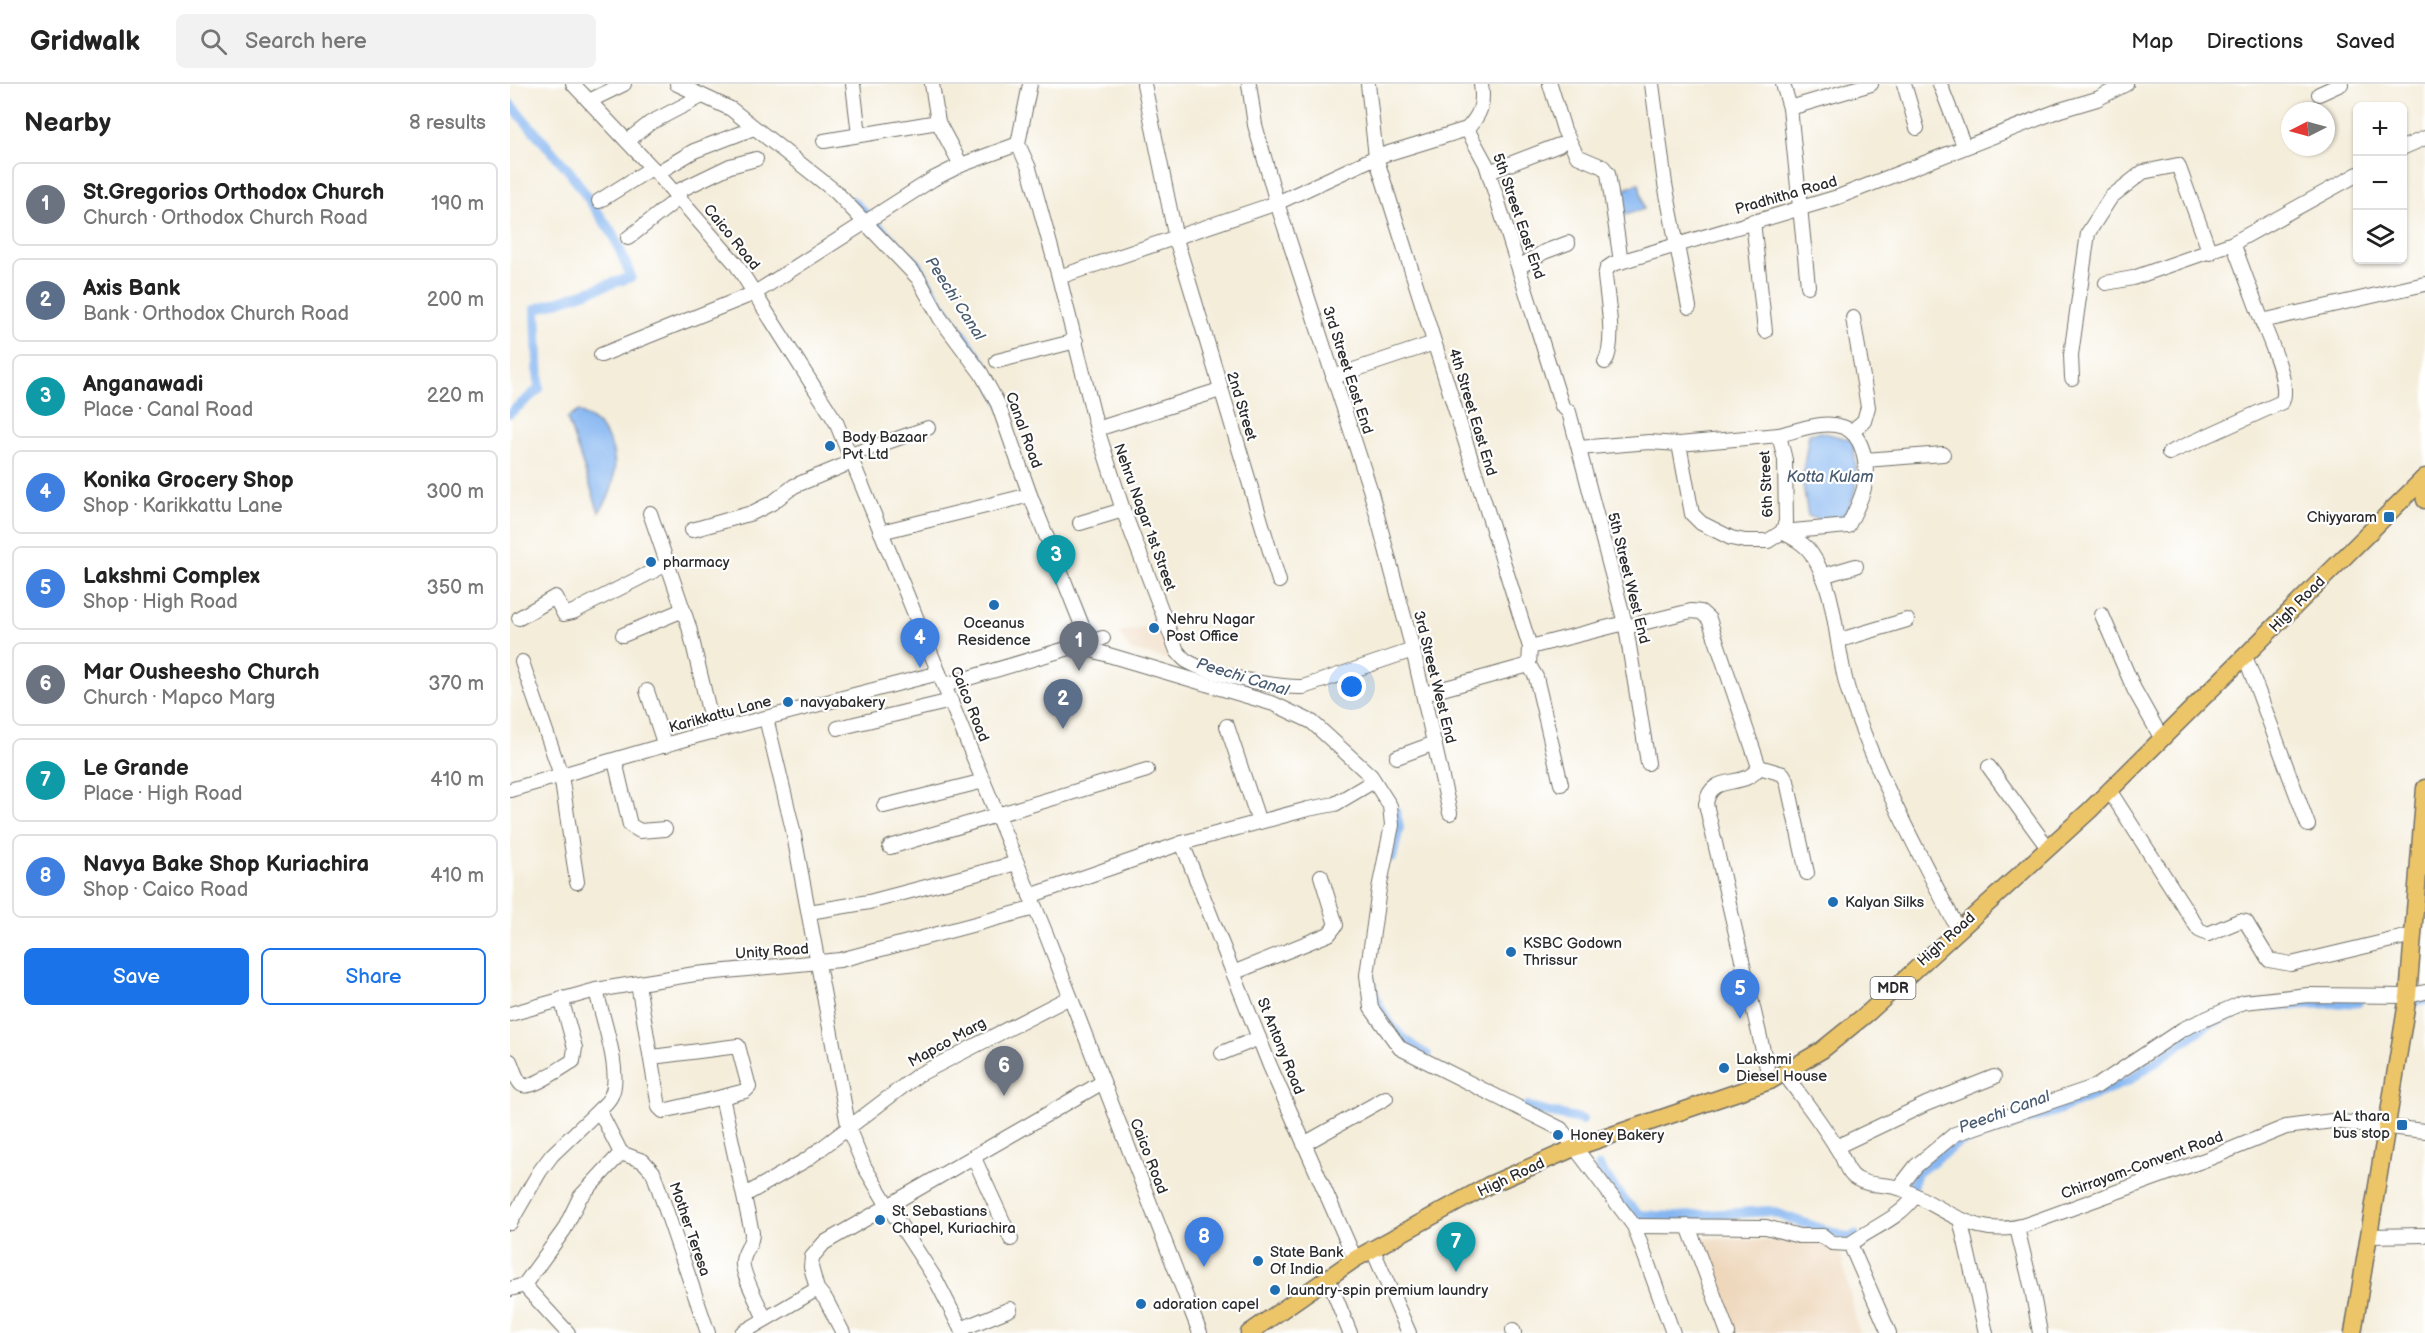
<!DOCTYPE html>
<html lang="en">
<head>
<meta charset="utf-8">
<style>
	body { margin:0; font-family:"Balsamiq Sans",sans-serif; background:#f2f2f2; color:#222 }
	.controls { position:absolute; right:18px; top:18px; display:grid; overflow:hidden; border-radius:9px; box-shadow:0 2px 4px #0004 }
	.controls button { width:54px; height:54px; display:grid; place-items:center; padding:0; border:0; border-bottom:2px solid #e0e0e0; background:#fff; color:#222; font:30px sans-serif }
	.compass { position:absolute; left:1771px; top:18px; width:54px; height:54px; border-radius:50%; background:#fff; box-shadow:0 2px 4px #0004; rotate:264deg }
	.you { position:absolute; left:842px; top:603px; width:21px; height:21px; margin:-15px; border:4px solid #fff; border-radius:50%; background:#1a73e8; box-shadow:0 0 0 9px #1a73e833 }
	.badge { display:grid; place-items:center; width:39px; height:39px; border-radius:50%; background:#1a73e8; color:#fff; font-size:20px; font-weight:700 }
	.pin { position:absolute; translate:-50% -50px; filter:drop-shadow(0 2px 3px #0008) }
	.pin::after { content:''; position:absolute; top:32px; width:21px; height:18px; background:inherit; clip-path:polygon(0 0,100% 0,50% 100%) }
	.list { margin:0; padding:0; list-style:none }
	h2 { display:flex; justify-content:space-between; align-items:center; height:78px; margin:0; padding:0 24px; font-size:26px }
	h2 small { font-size:20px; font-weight:400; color:#767676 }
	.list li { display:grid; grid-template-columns:39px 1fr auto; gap:18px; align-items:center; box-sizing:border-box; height:84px; margin:0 12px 12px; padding:0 12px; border:2px solid #e0e0e0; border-radius:9px }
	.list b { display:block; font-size:22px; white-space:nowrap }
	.list p { margin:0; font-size:20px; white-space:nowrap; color:#767676 }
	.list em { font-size:20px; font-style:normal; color:#767676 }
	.actions { display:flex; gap:12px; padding:18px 24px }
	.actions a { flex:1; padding:14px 0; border:2px solid #1a73e8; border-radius:9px; text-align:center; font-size:21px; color:#1a73e8 }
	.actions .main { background:#1a73e8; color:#fff }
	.icon { flex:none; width:33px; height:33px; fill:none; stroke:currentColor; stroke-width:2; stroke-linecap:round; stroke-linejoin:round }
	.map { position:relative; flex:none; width:1915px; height:1249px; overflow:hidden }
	header { display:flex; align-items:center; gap:36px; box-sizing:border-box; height:84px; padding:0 30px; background:#fff; border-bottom:2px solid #e0e0e0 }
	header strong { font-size:28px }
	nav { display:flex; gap:33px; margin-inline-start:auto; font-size:21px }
	.search { width:420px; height:54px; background:#f2f2f2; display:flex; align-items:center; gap:15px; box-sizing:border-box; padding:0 21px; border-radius:9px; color:#767676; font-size:22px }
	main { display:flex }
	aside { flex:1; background:#fff }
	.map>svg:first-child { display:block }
</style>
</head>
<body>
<header>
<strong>Gridwalk</strong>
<div class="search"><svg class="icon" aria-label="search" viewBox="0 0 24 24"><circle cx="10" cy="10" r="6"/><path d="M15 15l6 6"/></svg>Search here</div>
<nav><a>Map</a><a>Directions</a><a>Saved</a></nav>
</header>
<main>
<aside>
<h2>Nearby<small>8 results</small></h2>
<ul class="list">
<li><span class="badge" style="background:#6b7280">1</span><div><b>St.Gregorios Orthodox Church</b><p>Church · Orthodox Church Road</p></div><em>190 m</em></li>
<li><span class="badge" style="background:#5c6f8a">2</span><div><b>Axis Bank</b><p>Bank · Orthodox Church Road</p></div><em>200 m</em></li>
<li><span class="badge" style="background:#0f9aa8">3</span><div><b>Anganawadi</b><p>Place · Canal Road</p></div><em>220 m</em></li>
<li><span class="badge" style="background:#3f7fe0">4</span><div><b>Konika Grocery Shop</b><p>Shop · Karikkattu Lane</p></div><em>300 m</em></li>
<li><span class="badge" style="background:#3f7fe0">5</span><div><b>Lakshmi Complex</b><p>Shop · High Road</p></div><em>350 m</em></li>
<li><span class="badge" style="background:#6b7280">6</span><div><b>Mar Ousheesho Church</b><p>Church · Mapco Marg</p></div><em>370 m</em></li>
<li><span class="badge" style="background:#0f9aa8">7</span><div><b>Le Grande</b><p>Place · High Road</p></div><em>410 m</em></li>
<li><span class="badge" style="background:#3f7fe0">8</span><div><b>Navya Bake Shop Kuriachira</b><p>Shop · Caico Road</p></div><em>410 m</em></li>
</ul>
<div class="actions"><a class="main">Save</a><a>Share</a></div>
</aside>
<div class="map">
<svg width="1915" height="1249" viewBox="0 0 1915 1249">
	<rect width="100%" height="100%" fill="#fff"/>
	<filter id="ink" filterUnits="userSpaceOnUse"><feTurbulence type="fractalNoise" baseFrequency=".0167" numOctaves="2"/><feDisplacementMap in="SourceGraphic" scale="12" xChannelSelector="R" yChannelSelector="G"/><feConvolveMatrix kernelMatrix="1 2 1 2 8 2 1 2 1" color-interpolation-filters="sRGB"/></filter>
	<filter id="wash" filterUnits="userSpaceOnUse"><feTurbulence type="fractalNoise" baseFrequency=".008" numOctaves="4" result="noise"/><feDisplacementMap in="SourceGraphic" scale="24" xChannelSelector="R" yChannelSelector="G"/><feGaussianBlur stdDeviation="1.35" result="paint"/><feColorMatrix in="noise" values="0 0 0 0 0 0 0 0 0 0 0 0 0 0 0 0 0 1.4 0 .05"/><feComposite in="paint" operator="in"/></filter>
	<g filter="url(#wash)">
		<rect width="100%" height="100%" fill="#f4edda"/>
		<g fill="#eed7bb">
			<path d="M654 533 668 578 620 566 609 549 648 541 646 538Z"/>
			<path d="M1189 1154 1332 1160 1330 1166 1349 1249H1219Z"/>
		</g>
		<g fill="#85b6f1" stroke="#58708e" stroke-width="1.5">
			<path d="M1129 99 1134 125 1108 133 1106 109Z"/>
			<path d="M69 327C75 332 83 336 88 341 112 365 108 404 89 428L57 334Z"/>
			<path d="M1311 348 1342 356C1349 392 1350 410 1329 442L1298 432 1292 395 1299 350Z"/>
		</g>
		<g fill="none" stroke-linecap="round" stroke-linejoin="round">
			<g stroke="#85b6f1" stroke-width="10">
				<path d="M0 20 60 88 104 152 121 193 26 225 29 305 0 329"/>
				<path d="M342 117 408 181 423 209 475 283 495 324"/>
				<path d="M571 523 591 562"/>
				<path d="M882 773 889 743 885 727"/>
				<path d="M862 901C866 929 892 959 917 971"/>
				<path d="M1894 918 1915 916"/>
				<path d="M1017 1022C1033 1030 1054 1030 1072 1036"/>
				<path d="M1089 1083 1113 1116 1129 1131 1166 1133 1259 1127 1340 1155 1345 1151"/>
				<path d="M1397 1116 1407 1089 1449 1058 1542 1028 1618 997 1698 940 1743 922 1848 918"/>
			</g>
		</g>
	</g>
	<g filter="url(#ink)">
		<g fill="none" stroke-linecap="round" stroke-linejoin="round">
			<g stroke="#716f68" stroke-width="16">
				<g id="minor">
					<path d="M63 0 147 89 226 180 326 338 536 850 690 1249"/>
					<path d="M167 0 221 25 326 108 408 194 430 234 471 289 488 320 520 411 579 559 585 567 764 620 802 638 861 692 880 722 882 741 869 805 857 891 861 924 890 964 1051 1045 1124 1142 1163 1249"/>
					<path d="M343 0 349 51"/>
					<path d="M520 0 508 60 519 84 549 193"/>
					<path d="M634 0 666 155 769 497"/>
					<path d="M739 0 745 41 767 119 860 405 903 566 940 729"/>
					<path d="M858 0 866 73 957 45 976 80 1052 322 1059 328 1116 543 1138 679"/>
					<path d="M1040 0 1054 46 1067 72 1093 83 1098 89 1111 178"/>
					<path d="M1142 0 1155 100 1179 223"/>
					<path d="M1273 0 1280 24 1298 202"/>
					<path d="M1394 0 1407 44"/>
					<path d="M1430 0 1454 62"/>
					<path d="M1809 10 1831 0"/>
					<path d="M79 17 114 0"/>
					<path d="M1280 24 1361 0"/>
					<path d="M428 38 451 81"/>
					<path d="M957 45C971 30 974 20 971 0"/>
					<path d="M117 57 140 39 192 12"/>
					<path d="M314 57 428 38 422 0"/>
					<path d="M1892 64 1915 54"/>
					<path d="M979 88 1049 61"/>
					<path d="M147 89 184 67 244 44"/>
					<path d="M1848 90 1723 159 1752 237 1915 200"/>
					<path d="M164 109 220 82 246 75"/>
					<path d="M89 117 142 84"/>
					<path d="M1243 137 1255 247"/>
					<path d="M118 154 169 114"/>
					<path d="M1009 183 1034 168 1058 159"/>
					<path d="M1596 199 1623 194 1723 159"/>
					<path d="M91 271 245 209 423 95 451 81 508 60"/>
					<path d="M487 277 566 257"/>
					<path d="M1095 278C1106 259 1097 214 1095 192L1097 184 1103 180 1328 113 1550 26 1587 15 1616 0"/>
					<path d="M823 293 924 259"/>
					<path d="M1562 294 1561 271 1578 149 1601 113 1633 88 1668 81 1700 169"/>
					<path d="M710 306 587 345 613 426 667 567C670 570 673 575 677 577 697 590 768 604 793 603L903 566"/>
					<path d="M587 345 549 193 767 119 866 73 1020 563 1019 581 1026 593 1051 700"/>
					<path d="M1342 347 1354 337 1358 323 1343 234"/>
					<path d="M1269 351C1289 346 1313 336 1333 343 1353 350 1358 380 1355 399 1353 414 1344 429 1338 442L1272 448"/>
					<path d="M1069 364 1139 358 1169 360 1182 430 1191 439 1221 454 1235 457H1258L1272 448 1276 438 1275 376 1269 351 1169 360"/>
					<path d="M1659 369 1772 318C1781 301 1759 255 1752 237"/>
					<path d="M340 371 418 344"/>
					<path d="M1355 376 1433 370"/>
					<path d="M140 429 179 543 204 648"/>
					<path d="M570 439 613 426"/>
					<path d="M182 446 242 429 262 419 284 402 342 378"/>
					<path d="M371 448 520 411"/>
					<path d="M1272 448C1282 453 1294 459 1301 469 1329 510 1324 564 1339 609 1367 692 1408 768 1448 845"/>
					<path d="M1312 492 1346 482"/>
					<path d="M1592 531 1624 605 1652 655"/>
					<path d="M9 534 45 513 54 530 63 528 157 480"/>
					<path d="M113 551 173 526"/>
					<path d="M1330 556 1397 536"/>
					<path d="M1020 563 1111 540 1116 543 1181 527 1191 528 1199 535 1249 683C1234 707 1201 687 1196 720L1260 997"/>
					<path d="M1735 572 1798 741"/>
					<path d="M12 578 51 691 67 798"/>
					<path d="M435 601 593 554"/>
					<path d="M137 607 155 662"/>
					<path d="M914 610 1019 581"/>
					<path d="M256 634 283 746 339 1046 354 1082 378 1122 593 998"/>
					<path d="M717 642 749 738"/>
					<path d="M328 644 441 617"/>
					<path d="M887 673 925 659"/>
					<path d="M105 677 120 741 130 747 155 745"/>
					<path d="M1249 683 1273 690 1277 697 1297 789"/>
					<path d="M1479 683 1538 764"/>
					<path d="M0 706 186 652 429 589"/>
					<path d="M1599 706 1689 846 1698 850 1729 837 1736 838 1759 876 1781 880 1903 851"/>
					<path d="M374 722 474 697"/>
					<path d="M672 759 760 982 845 1175"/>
					<path d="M380 763 637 686"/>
					<path d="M520 812 672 759 798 725 825 720 864 697"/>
					<path d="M299 828 359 818 507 779"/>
					<path d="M723 889 819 850 826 841 811 792"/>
					<path d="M128 900 149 1023 153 1027 212 1013 242 1149C242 1161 235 1166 233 1176 230 1187 250 1223 255 1235"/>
					<path d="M86 906C91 930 113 990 101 1012 99 1017 93 1022 89 1026"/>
					<path d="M0 930 86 906 185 890 330 876 525 824"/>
					<path d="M712 969 749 954"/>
					<path d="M142 973 228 962 239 1003 235 1007 212 1013"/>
					<path d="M0 977C3 984 6 995 11 1000 20 1008 53 982 63 977L65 964 51 914"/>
					<path d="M1274 989C1294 1017 1315 1042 1332 1073 1335 1080 1339 1091 1347 1095 1360 1103 1378 1099 1392 1105 1438 1125 1467 1158 1521 1139L1700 1074 1776 1043 1822 1037 1915 1047"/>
					<path d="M794 1060 876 1014"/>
					<path d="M1326 1063 1416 1020 1484 993"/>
					<path d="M111 1069 133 1077 143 1088 198 1249"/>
					<path d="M464 1074 501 1155"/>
					<path d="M1389 1104 1406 1082 1445 1050 1587 1002 1673 945 1734 918 1798 911 1898 912 1915 908"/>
					<path d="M235 1111 296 1076 408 991 560 913"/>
					<path d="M1450 1135 1476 1249"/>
					<path d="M0 1139 30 1087 42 1071 89 1026 111 1069 70 1113 54 1146 14 1201"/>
					<path d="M1124 1142 1256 1143 1289 1152H1313L1322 1159 1340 1160 1379 1249"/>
					<path d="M1178 1142 1218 1249"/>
					<path d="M1507 1144 1522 1205 1530 1249"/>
					<path d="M1859 1152 1915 1151"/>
					<path d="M1340 1160C1363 1143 1389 1135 1405 1112"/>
					<path d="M862 1164 899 1249"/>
					<path d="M818 1194 840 1249"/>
					<path d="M0 1205 14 1201 58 1249"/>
					<path d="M451 1245 500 1225"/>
					<path d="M1003 1246 1004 1249"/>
					<path d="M232 1249 307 1205"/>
					<path d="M333 1249 316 1216 307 1205 301 1183 302 1173 314 1159 378 1122 426 1196 453 1249"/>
				</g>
			</g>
			<g stroke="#716f68" stroke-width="19">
				<g id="major">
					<path d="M1912 396 1915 416"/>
					<path d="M739 1249 845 1175 979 1101 1064 1064 1260 997 1312 966 1359 928 1580 726 1915 393"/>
					<path d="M1843 1249 1898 912 1915 704"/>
				</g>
			</g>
			<use href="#minor" stroke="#fff" stroke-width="14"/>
			<use href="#major" stroke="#edc569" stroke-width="16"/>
		</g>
	</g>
	<g fill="#1f6fb2" stroke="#fff" stroke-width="2">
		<circle cx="320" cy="362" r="6"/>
		<rect x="1873" y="427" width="12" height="12" rx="3"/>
		<circle cx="141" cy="478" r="6"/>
		<circle cx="484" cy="521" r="6"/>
		<circle cx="644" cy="544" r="6"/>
		<circle cx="278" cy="618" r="6"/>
		<circle cx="1323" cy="818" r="6"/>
		<circle cx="1001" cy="868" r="6"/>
		<circle cx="1214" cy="984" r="6"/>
		<rect x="1886" y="1035" width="12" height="12" rx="3"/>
		<circle cx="1048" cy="1051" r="6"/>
		<circle cx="370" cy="1136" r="6"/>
		<circle cx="748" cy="1177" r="6"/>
		<circle cx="765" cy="1206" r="6"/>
		<circle cx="631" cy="1220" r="6"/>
	</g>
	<g text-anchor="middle" stroke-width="4.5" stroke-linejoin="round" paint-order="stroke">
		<rect fill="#fff" stroke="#6b6b6b" stroke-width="1.5" x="1360.5" y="893" width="45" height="22" rx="4.5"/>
		<g font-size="14" font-weight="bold" fill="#2b2b2b">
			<text x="1383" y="909">MDR</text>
		</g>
		<g font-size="15" fill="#2b2b2b" stroke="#fff">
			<text transform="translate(1276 111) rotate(-16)" y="5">Pradhitha Road</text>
			<text transform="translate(1009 132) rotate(71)" y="5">5th Street East End</text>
			<text transform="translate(222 153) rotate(51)" y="5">Caico Road</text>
			<text transform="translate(838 286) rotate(72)" y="5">3rd Street East End</text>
			<text transform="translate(732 322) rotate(73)" y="5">2nd Street</text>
			<text transform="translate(963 328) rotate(73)" y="5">4th Street East End</text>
			<text transform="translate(514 346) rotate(70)" y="5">Canal Road</text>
			<text transform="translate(1256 400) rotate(-93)" y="5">6th Street</text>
			<text transform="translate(635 433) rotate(70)" y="5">Nehru Nagar 1st Street</text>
			<text transform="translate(1119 494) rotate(76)" y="5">5th Street West End</text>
			<text transform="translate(1787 520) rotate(-45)" y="5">High Road</text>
			<text transform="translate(925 593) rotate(76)" y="5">3rd Street West End</text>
			<text transform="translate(460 620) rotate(68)" y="5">Caico Road</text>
			<text transform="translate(210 630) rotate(-15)" y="5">Karikkattu Lane</text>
			<text transform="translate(1436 855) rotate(-42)" y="5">High Road</text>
			<text transform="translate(262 867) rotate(-4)" y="5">Unity Road</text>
			<text transform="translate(437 958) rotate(-29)" y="5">Mapco Marg</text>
			<text transform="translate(771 962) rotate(68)" y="5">St Antony Road</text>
			<text transform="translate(639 1072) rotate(69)" y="5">Caico Road</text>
			<text transform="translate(1632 1081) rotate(-20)" y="5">Chirrayam-Convent Road</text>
			<text transform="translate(1001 1093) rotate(-25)" y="5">High Road</text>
			<text transform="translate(180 1145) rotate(71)" y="5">Mother Teresa</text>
		</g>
		<g font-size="15" fill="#2b2b2b" stroke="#fff" text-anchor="start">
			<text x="332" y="358">Body Bazaar<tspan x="332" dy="17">Pvt Ltd</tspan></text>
			<text x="1867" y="438" text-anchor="end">Chiyyaram</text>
			<text x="153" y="483">pharmacy</text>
			<text x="656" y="540">Nehru Nagar<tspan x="656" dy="17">Post Office</tspan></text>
			<text x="484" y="544" text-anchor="middle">Oceanus<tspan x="484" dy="17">Residence</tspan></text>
			<text x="290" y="623">navyabakery</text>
			<text x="1335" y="823">Kalyan Silks</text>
			<text x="1013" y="864">KSBC Godown<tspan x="1013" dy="17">Thrissur</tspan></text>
			<text x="1226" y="980">Lakshmi<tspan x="1226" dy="17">Diesel House</tspan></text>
			<text x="1880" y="1037" text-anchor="end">AL thara<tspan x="1880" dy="17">bus stop</tspan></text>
			<text x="1060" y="1056">Honey Bakery</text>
			<text x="382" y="1132">St. Sebastians<tspan x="382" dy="17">Chapel, Kuriachira</tspan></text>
			<text x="760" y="1173">State Bank<tspan x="760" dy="17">Of India</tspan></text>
			<text x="777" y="1211">laundry-spin premium laundry</text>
			<text x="643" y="1225">adoration capel</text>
		</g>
		<g font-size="16" font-style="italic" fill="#4a5c70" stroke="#fff">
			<text transform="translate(446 214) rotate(57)" y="6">Peechi Canal</text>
			<text x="1320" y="398">Kotta Kulam</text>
			<text transform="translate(733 592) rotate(17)" y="6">Peechi Canal</text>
			<text transform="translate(1494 1027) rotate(-20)" y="6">Peechi Canal</text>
		</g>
	</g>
</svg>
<div class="controls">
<button>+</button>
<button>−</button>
<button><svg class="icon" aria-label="layers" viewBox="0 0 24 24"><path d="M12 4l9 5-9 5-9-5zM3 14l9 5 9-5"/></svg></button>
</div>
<svg class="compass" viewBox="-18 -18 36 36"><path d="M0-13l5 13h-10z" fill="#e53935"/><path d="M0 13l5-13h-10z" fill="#767676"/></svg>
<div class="you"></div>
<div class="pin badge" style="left:569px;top:587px;background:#6b7280">1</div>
<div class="pin badge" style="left:553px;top:645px;background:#5c6f8a">2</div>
<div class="pin badge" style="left:546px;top:501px;background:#0f9aa8">3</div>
<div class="pin badge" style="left:410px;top:584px;background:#3f7fe0">4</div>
<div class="pin badge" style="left:1230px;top:935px;background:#3f7fe0">5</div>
<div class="pin badge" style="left:494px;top:1012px;background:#6b7280">6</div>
<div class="pin badge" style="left:946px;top:1188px;background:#0f9aa8">7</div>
<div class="pin badge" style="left:694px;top:1183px;background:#3f7fe0">8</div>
</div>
</main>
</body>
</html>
